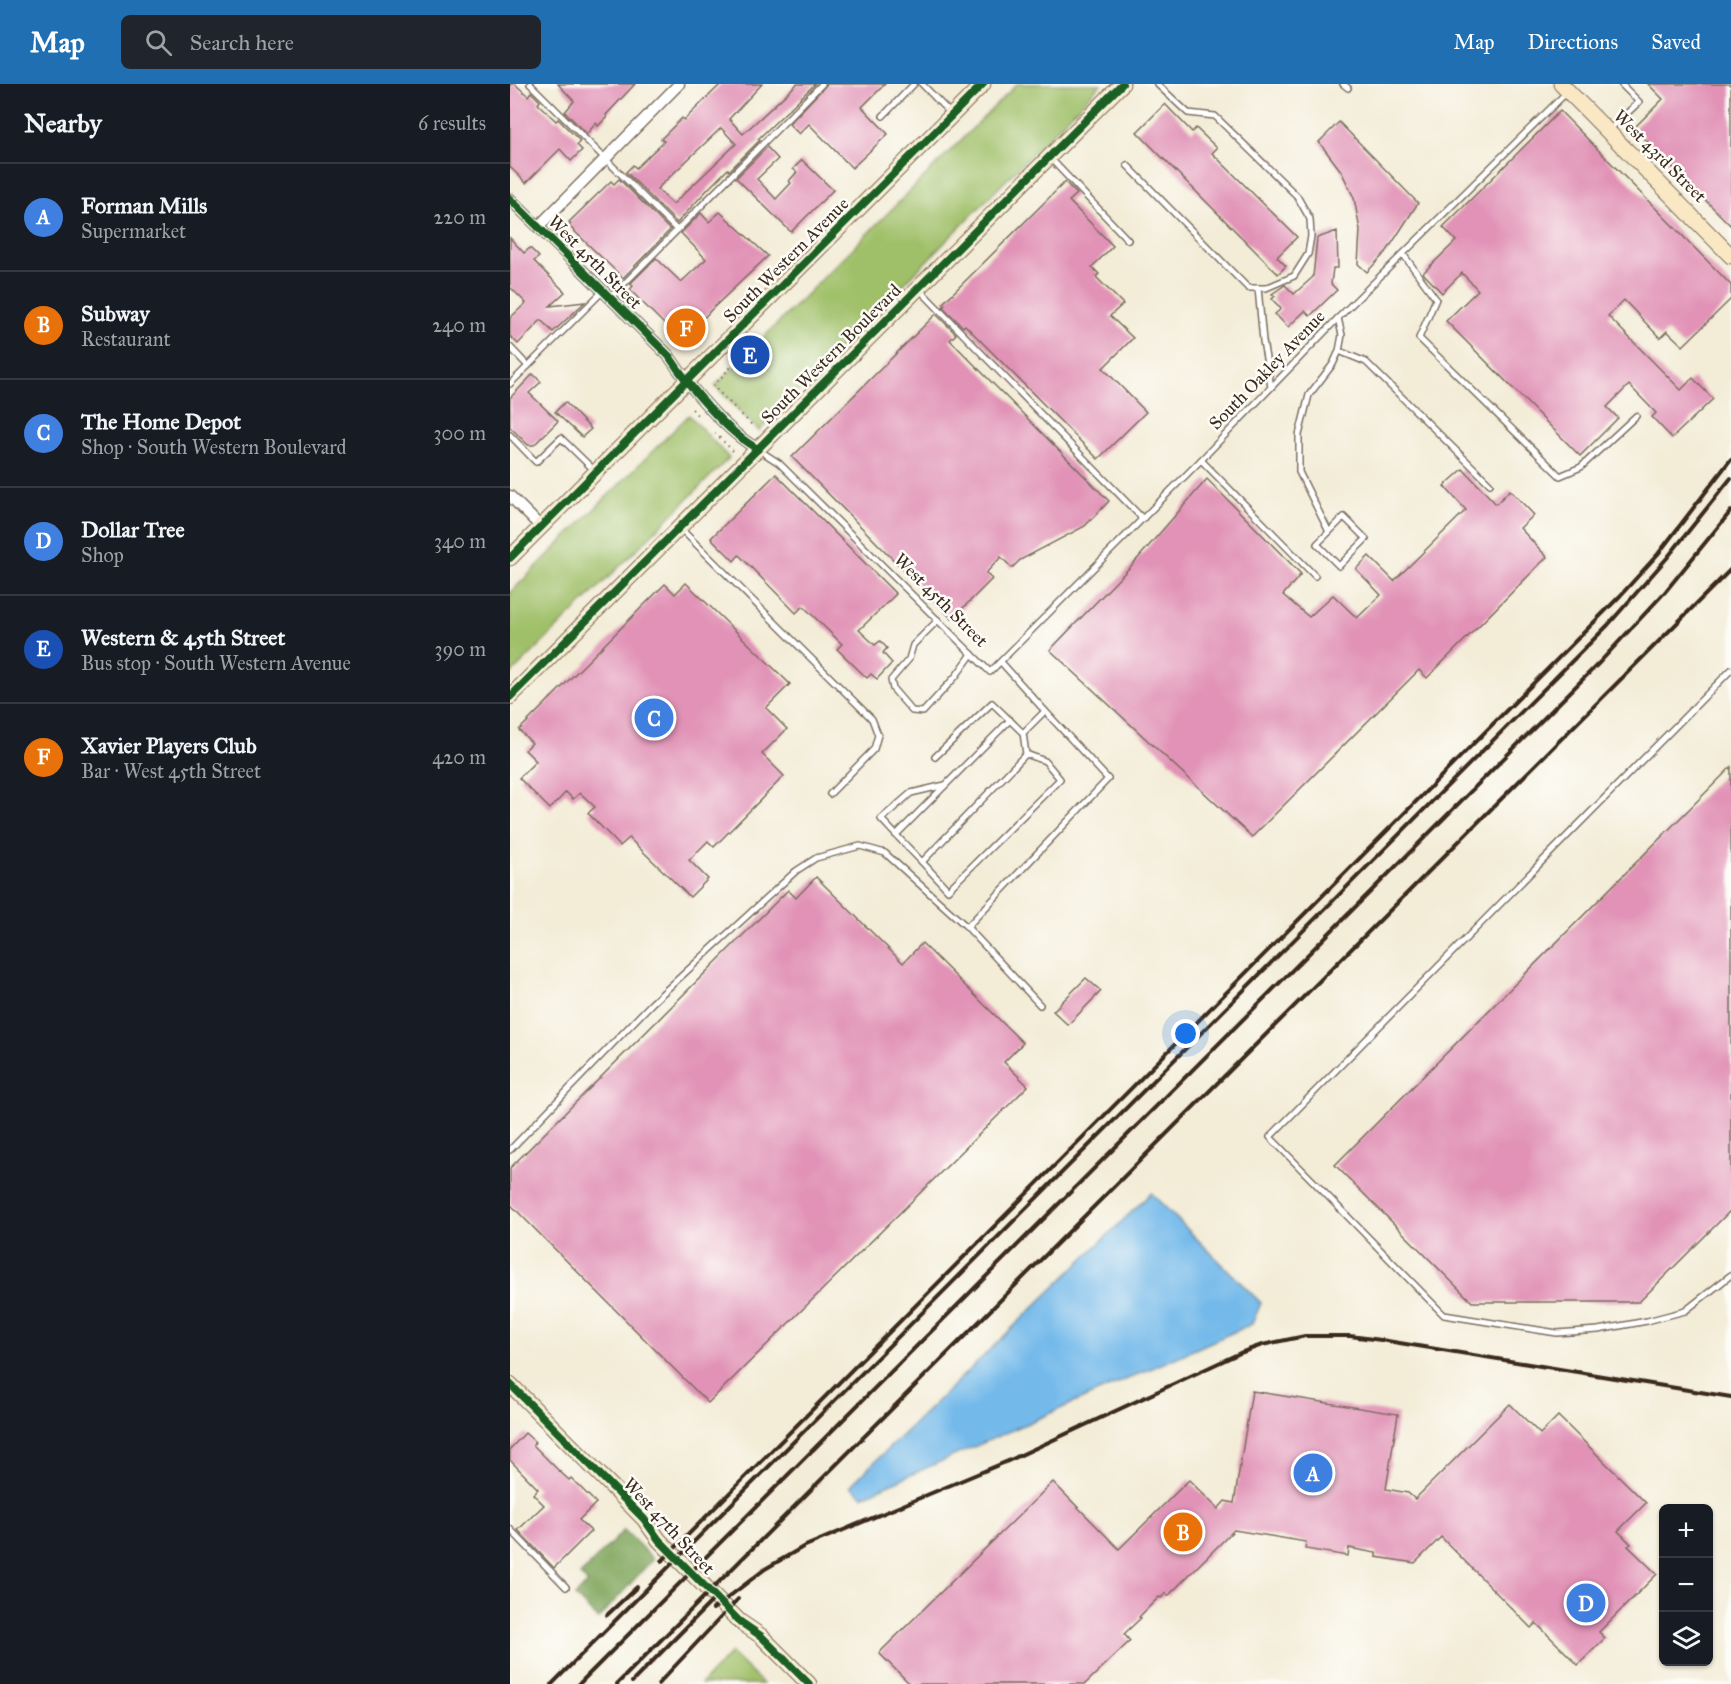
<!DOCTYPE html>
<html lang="en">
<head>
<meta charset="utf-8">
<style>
	body { margin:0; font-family:"IM FELL Great Primer",serif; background:#20242c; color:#f1f3f6 }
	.controls { position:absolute; right:18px; bottom:18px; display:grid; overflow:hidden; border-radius:9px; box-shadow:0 2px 4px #0004 }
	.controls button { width:54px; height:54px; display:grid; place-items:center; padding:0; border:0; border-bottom:2px solid #363941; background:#171b24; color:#f1f3f6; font:30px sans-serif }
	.you { position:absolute; left:676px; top:950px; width:21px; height:21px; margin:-15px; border:4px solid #fff; border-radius:50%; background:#1a73e8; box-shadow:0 0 0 9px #1a73e833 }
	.badge { display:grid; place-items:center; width:39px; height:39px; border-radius:50%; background:#1f6fb2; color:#fff; font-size:20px; font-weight:700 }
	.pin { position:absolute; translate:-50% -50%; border:3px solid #fff; box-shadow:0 2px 6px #0006 }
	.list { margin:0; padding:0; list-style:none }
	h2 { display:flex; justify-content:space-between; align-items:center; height:78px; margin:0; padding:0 24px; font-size:26px }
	h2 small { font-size:20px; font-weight:400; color:#9ea1a6 }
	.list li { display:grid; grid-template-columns:39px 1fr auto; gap:18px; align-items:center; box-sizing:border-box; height:108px; padding:0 24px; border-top:2px solid #363941 }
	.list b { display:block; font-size:22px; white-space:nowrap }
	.list p { margin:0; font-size:20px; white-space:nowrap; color:#9ea1a6 }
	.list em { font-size:20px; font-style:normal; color:#9ea1a6 }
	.icon { flex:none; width:33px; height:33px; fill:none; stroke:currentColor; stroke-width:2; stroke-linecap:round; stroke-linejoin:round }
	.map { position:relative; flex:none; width:1221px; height:1600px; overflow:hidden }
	header { display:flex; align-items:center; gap:36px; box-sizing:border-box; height:84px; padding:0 30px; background:#1f6fb2; color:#fff }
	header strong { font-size:28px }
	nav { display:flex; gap:33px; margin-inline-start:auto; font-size:21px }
	.search { width:420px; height:54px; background:#20242c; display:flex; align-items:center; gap:15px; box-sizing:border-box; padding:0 21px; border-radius:9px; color:#9ea1a6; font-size:22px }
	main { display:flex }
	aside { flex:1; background:#171b24 }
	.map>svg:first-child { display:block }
</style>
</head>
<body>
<header>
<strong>Map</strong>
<div class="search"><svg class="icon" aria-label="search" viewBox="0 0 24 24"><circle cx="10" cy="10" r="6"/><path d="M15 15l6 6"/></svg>Search here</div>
<nav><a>Map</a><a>Directions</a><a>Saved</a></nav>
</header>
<main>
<aside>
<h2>Nearby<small>6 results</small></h2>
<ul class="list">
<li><span class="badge" style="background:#3f7fe0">A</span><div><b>Forman Mills</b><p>Supermarket</p></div><em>220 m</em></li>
<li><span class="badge" style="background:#e8710a">B</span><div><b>Subway</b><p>Restaurant</p></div><em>240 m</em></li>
<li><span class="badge" style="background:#3f7fe0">C</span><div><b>The Home Depot</b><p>Shop · South Western Boulevard</p></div><em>300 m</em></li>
<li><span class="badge" style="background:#3f7fe0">D</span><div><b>Dollar Tree</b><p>Shop</p></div><em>340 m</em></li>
<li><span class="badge" style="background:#1a4fb4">E</span><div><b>Western &amp; 45th Street</b><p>Bus stop · South Western Avenue</p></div><em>390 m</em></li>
<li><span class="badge" style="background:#e8710a">F</span><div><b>Xavier Players Club</b><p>Bar · West 45th Street</p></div><em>420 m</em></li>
</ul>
</aside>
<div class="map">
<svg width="1221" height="1600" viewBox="0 0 1221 1600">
	<rect width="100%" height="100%" fill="#fdfcf7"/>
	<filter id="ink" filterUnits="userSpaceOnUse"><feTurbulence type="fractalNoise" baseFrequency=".0167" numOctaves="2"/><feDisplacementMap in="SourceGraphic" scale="12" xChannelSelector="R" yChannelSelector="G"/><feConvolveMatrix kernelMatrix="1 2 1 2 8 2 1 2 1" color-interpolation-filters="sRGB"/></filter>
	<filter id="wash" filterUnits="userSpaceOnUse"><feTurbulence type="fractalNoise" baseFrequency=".008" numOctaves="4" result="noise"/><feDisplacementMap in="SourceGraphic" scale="24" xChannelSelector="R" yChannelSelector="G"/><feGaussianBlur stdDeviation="1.35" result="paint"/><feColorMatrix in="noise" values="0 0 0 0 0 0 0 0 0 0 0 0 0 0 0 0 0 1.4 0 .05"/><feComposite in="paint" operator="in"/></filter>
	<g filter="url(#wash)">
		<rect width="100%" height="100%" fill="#f3ecd7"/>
		<g fill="#9fbf68" stroke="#6d7443" stroke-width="1.5">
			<path d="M507 0H591L249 347 205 302Z"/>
			<path d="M179 331 219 374 0 591V509Z"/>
			<path d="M221 1569 253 1600H191Z"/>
		</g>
		<path fill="#7fa65c" stroke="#5d683d" stroke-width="1.5" d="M114 1446 143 1475 88 1535 65 1512 78 1499 70 1491Z"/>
		<path fill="#73b9ea" stroke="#577284" stroke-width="1.5" d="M641 1109 751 1219 742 1240 353 1412 340 1402Z"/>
		<g id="blocks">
			<g fill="#e192b6" fill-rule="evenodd">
				<path d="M0 0H5L18 12 21 8 30 17 28 20 46 37 48 35 70 57 67 61 72 66 61 77 50 65 16 99 0 83Z"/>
				<path d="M48 0H125L96 31 97 33 88 42 86 39 77 50 55 28 64 17Z"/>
				<path d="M211 0H252L219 35 233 50 287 0H305L248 55 250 56 219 87 218 85 198 105 167 139 116 88 123 81 126 84 154 57 151 55 172 34 174 36ZM211 44 226 60 163 120 147 105Z"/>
				<path d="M317 0H375L352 23 378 50 342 84 299 40 289 50 279 40Z"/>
				<path d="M1138 0H1221V142L1124 44 1153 15Z"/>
				<path d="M655 20 682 48 686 44 707 64 702 69 787 153 767 173 776 182 768 190 627 48Z"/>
				<path d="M1050 27 1221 201V215L1173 262 1157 247 1150 254 1114 216 1098 232 1171 306 1183 294 1203 315 1162 354 1142 333 1146 329 1119 301 1097 323 1108 334 1070 372 936 237 968 206 952 189 932 209 913 189 946 157 933 143Z"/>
				<path d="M829 38 908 119 877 167 857 188 848 180 850 146 844 114 831 87 809 58Z"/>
				<path d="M257 63 268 75 247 95 266 115 281 99 279 97 287 88 283 85 292 76 323 106 281 148 226 94Z"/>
				<path d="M109 95 160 146 113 194 59 142 61 140 59 138 101 97 104 100Z"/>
				<path d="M555 98 567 110 559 117 603 162 582 183 589 190 586 193 613 220 600 232 623 254 593 284 636 328 588 375 455 241 453 243 433 223 435 221 433 219Z"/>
				<path d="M210 128 258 172 201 226 172 258 120 206 123 202 120 200 146 174 171 198 196 175 171 149 191 129 199 138Z"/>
				<path d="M827 147 828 184H823L821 200 827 206 800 232 795 227 778 243 765 230 771 225 762 215 765 212 762 210 775 201 784 210 803 193 807 154Z"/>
				<path d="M0 154 14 169 20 164 29 173 24 177 55 208 40 222 75 218 43 248 31 236 8 260 0 252V234L16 219 0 203Z"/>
				<path d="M426 230 446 250 440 256 599 417 575 442 510 476 502 484 491 473 476 489 482 495 442 535 282 373Z"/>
				<path d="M23 290 31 298 19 309 48 337 24 361H18L0 343V314Z"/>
				<path d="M55 318 81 345 72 353 45 328Z"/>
				<path d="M953 385 986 420 1000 406 1024 431 1010 444 1037 473 917 594 909 586 742 753 540 566 623 480 697 395 791 490 773 511 799 533 823 511 847 534 871 511 846 485 859 472 884 497 956 426 934 402Z"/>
				<path d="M266 390 386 510 349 546 365 561 370 557 377 564 373 569 382 579 367 595 361 590 357 594 327 565 332 560 293 522 286 529 229 471 224 477 201 454Z"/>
				<path d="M176 499 280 600 256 624 277 645 252 670 274 692 204 763 198 757 179 776 198 795 180 813 119 754 110 762 78 729 85 723 70 709 63 715 56 708 40 725 9 694 26 677 15 666 22 659 9 646 155 500 165 510Z"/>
				<path d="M1221 683V1126L1129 1218H962L825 1081Z"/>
				<path d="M306 793 393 879 412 859 513 959 494 978 518 1002 198 1319 0 1120V1084L278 806 286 814Z"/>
				<path d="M576 894 591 907 558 941 543 927Z"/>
				<path d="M742 1307 888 1330 876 1405 898 1409 905 1415 1000 1320 1030 1350 1048 1332 1136 1419 1108 1447 1121 1460 1118 1462 1147 1490 1089 1548 1095 1554 1068 1581 1026 1539 1021 1544 931 1453 905 1479 866 1473V1469L839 1464 838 1472 795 1465 796 1458 724 1446 658 1512 656 1509 651 1514 649 1513 629 1533 631 1534 614 1550 620 1557 575 1600H400L369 1569 543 1398 609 1465 679 1396 708 1425 715 1417 724 1419Z"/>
				<path d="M15 1349 25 1358 23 1361 47 1385 59 1396 61 1394 86 1419 69 1436 81 1447 44 1484 8 1446 34 1421 23 1410 28 1405 0 1376V1365Z"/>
			</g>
		</g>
	</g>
	<g filter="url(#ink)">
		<use href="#blocks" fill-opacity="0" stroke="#7b6e5f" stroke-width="1.5"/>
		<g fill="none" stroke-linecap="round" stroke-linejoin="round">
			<g stroke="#7b6e5f" stroke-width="8">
				<g id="lane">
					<path d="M20 0 167 146"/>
					<path d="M412 0 440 29"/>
					<path d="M833 0 838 4"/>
					<path d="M373 32 404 0"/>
					<path d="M1098 47 1129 18 1111 0"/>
					<path d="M540 74 618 156"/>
					<path d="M617 81 738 204H756L784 192 798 170 801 152 800 135 787 112 705 32 678 29 647 0"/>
					<path d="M893 170 926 215 909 254 1050 392 1071 383 1126 332"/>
					<path d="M748 204 753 257 761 303"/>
					<path d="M410 206 633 435"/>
					<path d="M100 214 312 0"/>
					<path d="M828 234 832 251 829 267 856 278 980 400"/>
					<path d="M0 263 18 282"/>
					<path d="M0 300 93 207"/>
					<path d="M0 351 26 378 51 354 85 387"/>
					<path d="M249 366 269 379 480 588 691 376 828 234 1057 8"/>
					<path d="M691 376 805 492"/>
					<path d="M834 433 856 455 829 482 807 460Z"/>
					<path d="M171 445 362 635 368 651 364 665 320 710"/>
					<path d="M819 448 789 388V351L799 311 823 280 829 267"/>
					<path d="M428 536 403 561 399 575 381 596 383 605 402 627 413 628 446 592 462 570"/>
					<path d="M1221 586 760 1053 934 1231 1047 1249 1088 1246 1137 1237 1175 1227 1221 1191"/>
					<path d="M425 673 482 619 513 649 535 627 491 578"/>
					<path d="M435 701 401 709 371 735 386 751 500 636"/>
					<path d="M386 751 412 778 516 670 513 649"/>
					<path d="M412 778 438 806 550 695 535 677 516 670"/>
					<path d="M457 843 598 695 535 627"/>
					<path d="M0 1066 142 919 286 787 306 774 350 762 375 769 457 843 530 921"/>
					<path d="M0 1445 56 1503"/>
				</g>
			</g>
			<g stroke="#7b6e5f" stroke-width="13">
				<g id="street">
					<path d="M0 115 159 272C178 301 217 349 248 365"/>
					<path d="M28 143 169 0"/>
					<path d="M0 412 31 443"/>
				</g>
			</g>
			<g stroke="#7b6e5f" stroke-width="17">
				<g id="secondary">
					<path d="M1051 0 1221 172"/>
					<path d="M0 474 473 0"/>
					<path d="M0 613 612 0"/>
					<path d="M0 1300 134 1435 149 1456 229 1537 251 1552 299 1600"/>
				</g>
			</g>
			<g stroke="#7b6e5f" stroke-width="2" stroke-dasharray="1.5 4.5" stroke-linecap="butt">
				<path d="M237 266 203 302 243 342"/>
				<path d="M182 325 188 332"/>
				<path d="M205 349 224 368"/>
			</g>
			<use href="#lane" stroke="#fff" stroke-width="5"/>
			<use href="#street" stroke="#fff" stroke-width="10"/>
			<use href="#secondary" stroke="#fae7c3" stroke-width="15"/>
			<g stroke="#3b2a1e" stroke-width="4">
				<path d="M152 1477 1110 512 1148 470 1221 375"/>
				<path d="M203 1525 255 1485 293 1463 498 1377 730 1269 752 1261 795 1252H840L871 1256 1221 1313"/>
				<path d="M97 1531 127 1503"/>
				<path d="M122 1598 208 1511"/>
				<path d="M42 1600 1098 541 1157 474 1221 394"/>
				<path d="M69 1600 1090 578 1155 508 1221 427"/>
				<path d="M107 1600 1221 485"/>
				<path d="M148 1600 228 1515"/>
			</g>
			<g stroke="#fdfcf7" stroke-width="11">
				<g id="cycleway">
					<path d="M0 115 159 272C178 301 217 349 248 365"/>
					<path d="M0 474 473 0"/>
					<path d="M0 613 612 0"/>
					<path d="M0 1300 134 1435 149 1456 229 1537 251 1552 299 1600"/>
				</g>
			</g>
			<use href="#cycleway" stroke="#1b5e20" stroke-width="8"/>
		</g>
	</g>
	<g text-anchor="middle" stroke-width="5" stroke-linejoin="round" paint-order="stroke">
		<g font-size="18" fill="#3b2a1e" stroke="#fdfcf7">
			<text transform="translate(1150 72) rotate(45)" y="6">West 43rd Street</text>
			<text transform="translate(276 176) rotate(-45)" y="6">South Western Avenue</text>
			<text transform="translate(85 178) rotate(45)" y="6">West 45th Street</text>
			<text transform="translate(321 270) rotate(-45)" y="6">South Western Boulevard</text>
			<text transform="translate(757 286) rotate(-46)" y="6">South Oakley Avenue</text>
			<text transform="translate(431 516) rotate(45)" y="6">West 45th Street</text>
			<text transform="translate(159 1442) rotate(47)" y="6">West 47th Street</text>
		</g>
	</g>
</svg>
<div class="controls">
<button>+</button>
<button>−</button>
<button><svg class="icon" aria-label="layers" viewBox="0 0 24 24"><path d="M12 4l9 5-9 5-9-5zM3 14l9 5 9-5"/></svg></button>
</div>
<div class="you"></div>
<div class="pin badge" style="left:803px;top:1389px;background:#3f7fe0">A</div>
<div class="pin badge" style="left:673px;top:1448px;background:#e8710a">B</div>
<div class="pin badge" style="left:144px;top:634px;background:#3f7fe0">C</div>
<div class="pin badge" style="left:1076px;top:1519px;background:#3f7fe0">D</div>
<div class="pin badge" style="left:240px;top:271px;background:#1a4fb4">E</div>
<div class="pin badge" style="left:176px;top:244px;background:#e8710a">F</div>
</div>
</main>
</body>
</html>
